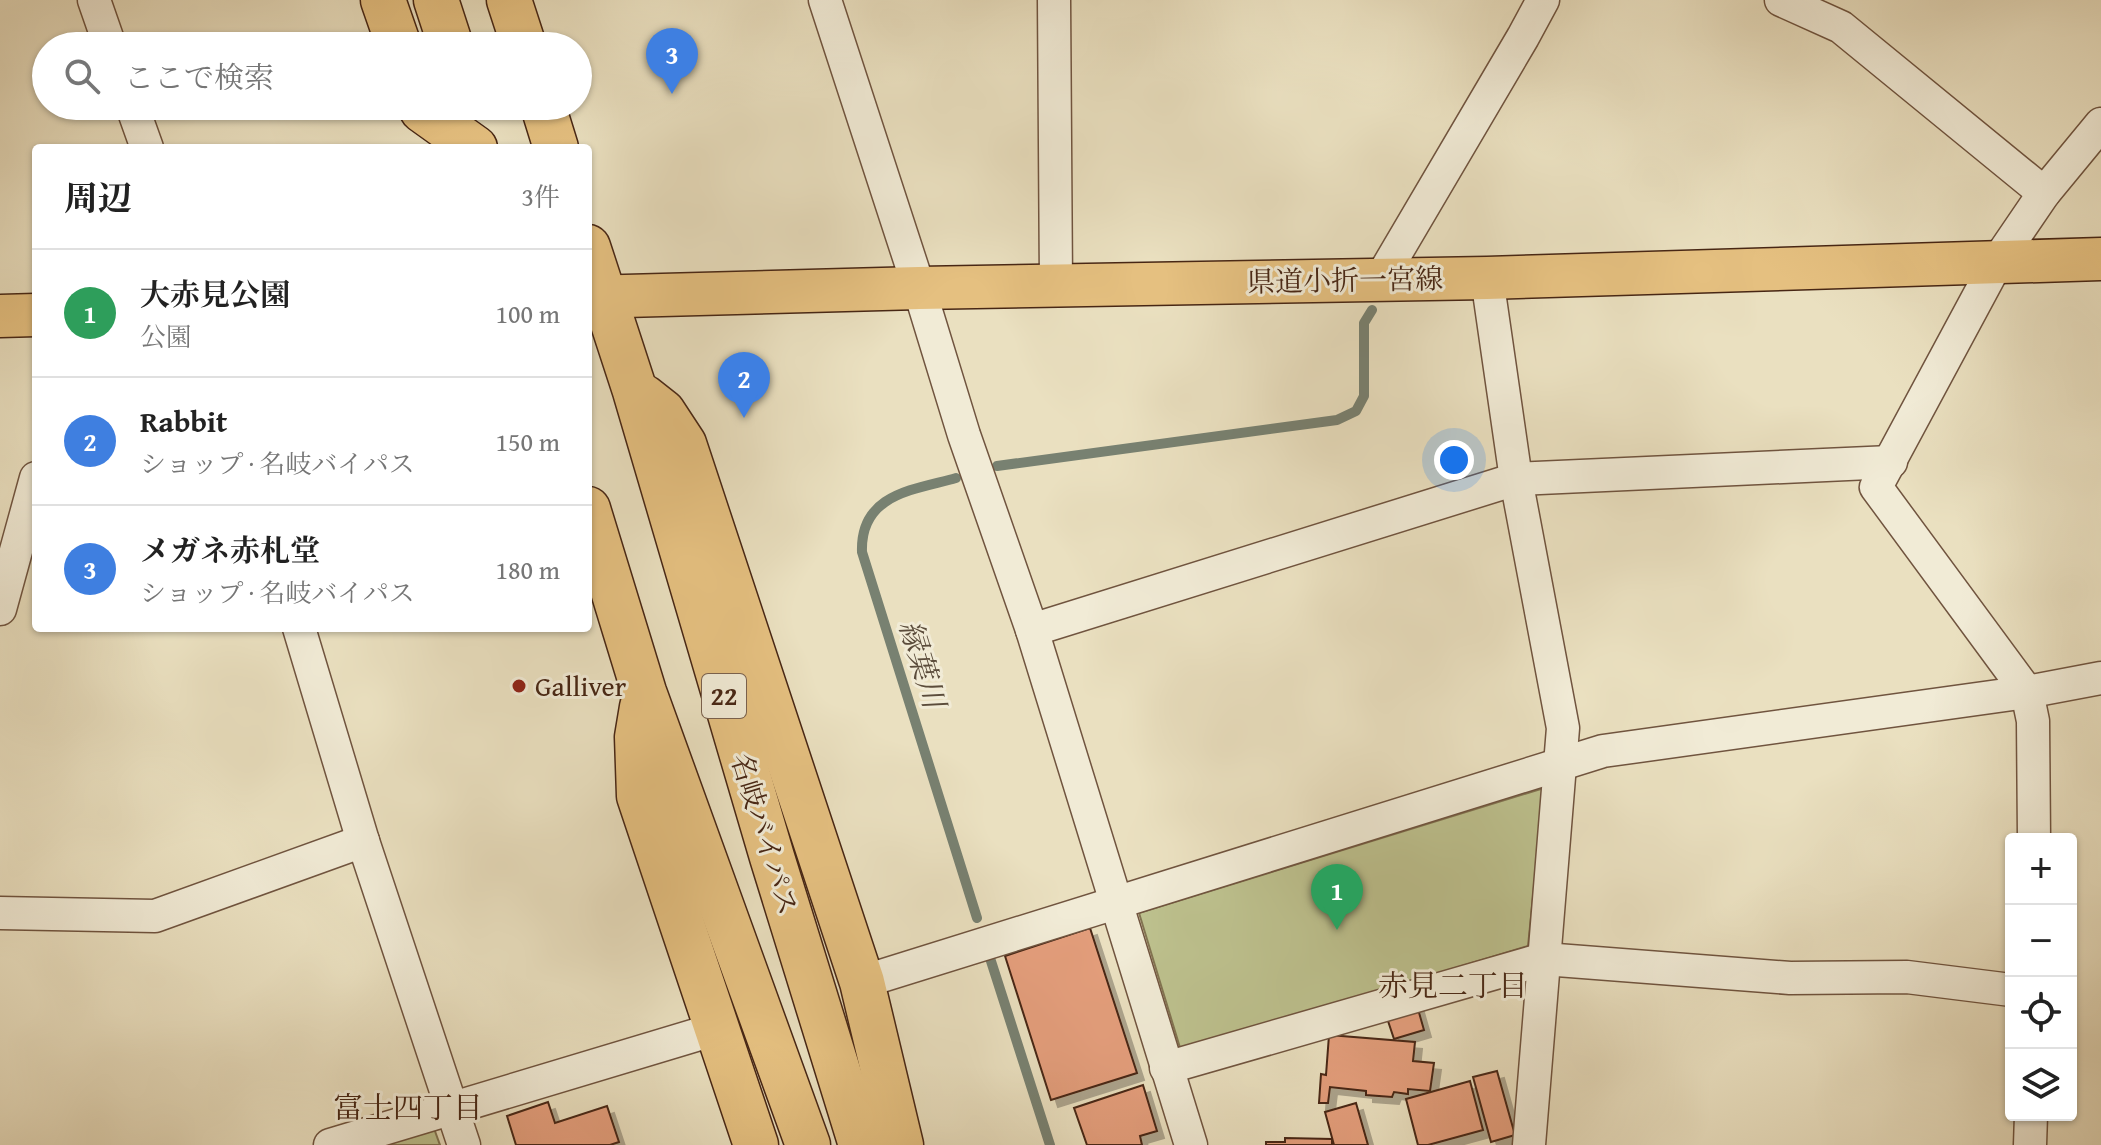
<!DOCTYPE html>
<html lang="ja">
<head>
<meta charset="utf-8">
<style>
	body { margin:0; font-family:"Gentium Book Plus","Noto Serif JP",serif; background:#f2f2f2; color:#222 }
	.controls { position:absolute; right:24px; bottom:24px; display:grid; overflow:hidden; border-radius:8px; box-shadow:0 2px 6px #0004 }
	.controls button { width:72px; height:72px; display:grid; place-items:center; padding:0; border:0; border-bottom:2px solid #e0e0e0; background:#fff; color:#222; font:40px sans-serif }
	.you { position:absolute; left:1454px; top:460px; width:28px; height:28px; margin:-20px; border:6px solid #fff; border-radius:50%; background:#1a73e8; box-shadow:0 0 0 12px #1a73e833 }
	.badge { display:grid; place-items:center; width:52px; height:52px; border-radius:50%; background:#d93025; color:#fff; font-size:26px; font-weight:700 }
	.pin { position:absolute; translate:-50% -66px; filter:drop-shadow(0 2px 4px #0008) }
	.pin::after { content:''; position:absolute; top:42px; width:28px; height:24px; background:inherit; clip-path:polygon(0 0,100% 0,50% 100%) }
	.list { margin:0; padding:0; list-style:none }
	h2 { display:flex; justify-content:space-between; align-items:center; height:104px; margin:0; padding:0 32px; font-size:34px }
	h2 small { font-size:26px; font-weight:400; color:#767676 }
	.list li { display:grid; grid-template-columns:52px 1fr auto; gap:24px; align-items:center; box-sizing:border-box; height:128px; padding:0 32px; border-top:2px solid #e0e0e0 }
	.list b { display:block; font-size:30px; white-space:nowrap }
	.list p { margin:0; font-size:26px; white-space:nowrap; color:#767676 }
	.list em { font-size:26px; font-style:normal; color:#767676 }
	.icon { flex:none; width:44px; height:44px; fill:none; stroke:currentColor; stroke-width:2; stroke-linecap:round; stroke-linejoin:round }
	.map { position:relative; flex:none; width:2101px; height:1145px; overflow:hidden }
	.search { position:absolute; background:#fff; box-shadow:0 2px 6px #0004; left:32px; top:32px; width:560px; height:88px; display:flex; align-items:center; gap:20px; box-sizing:border-box; padding:0 28px; border-radius:44px; color:#767676; font-size:30px }
	.panel { position:absolute; background:#fff; box-shadow:0 2px 6px #0004; left:32px; top:144px; width:560px; height:488px; border-radius:8px }
	.map>svg:first-child { display:block }
</style>
</head>
<body>
<div class="map">
<svg width="2101" height="1145" viewBox="0 0 2101 1145">
	<defs>
		<filter id="shadow"><feDropShadow dx="7" dy="7" stdDeviation="0" flood-color="#0004"/></filter>
	</defs>
	<rect width="100%" height="100%" fill="#eae0c0"/>
	<filter id="stains"><feTurbulence type="fractalNoise" baseFrequency=".0025" numOctaves="4"/><feColorMatrix values="0 0 0 0 .2 0 0 0 0 .09 0 0 0 0 .02 0 0 0 .5 -.17"/></filter>
	<radialGradient id="worn" r=".72"><stop offset=".6" stop-color="#630" stop-opacity="0"/><stop offset="1" stop-color="#630" stop-opacity=".3"/></radialGradient>
	<g fill="#bdc18e" stroke="#827451" stroke-width="2">
		<path d="M1544 788 1528 946 1181 1051 1139 913Z"/>
		<path d="M432 1123 440 1145H363Z"/>
	</g>
	<g fill="none" stroke-linecap="round" stroke-linejoin="round">
		<g stroke="#788171" stroke-width="10">
			<path d="M997 466 1337 420 1356 411 1364 396V323L1372 310"/>
			<path d="M956 478C913 490 860 494 862 552L977 918"/>
			<path d="M990 958 1050 1145"/>
		</g>
	</g>
	<g fill="#e49e7c" stroke="#472614" stroke-width="2" filter="url(#shadow)">
		<path d="M1090 928 1137 1073 1051 1100 1005 956Z"/>
		<path d="M1416 1002 1424 1030 1394 1039 1385 1012Z"/>
		<path d="M1329 1035 1415 1042 1413 1061 1434 1063 1430 1091 1408 1089V1094L1394 1092 1392 1097 1366 1095V1091L1330 1087 1328 1103H1319L1321 1074 1326 1075Z"/>
		<path d="M1497 1071 1515 1135 1491 1142 1473 1077Z"/>
		<path d="M1470 1081 1483 1130 1428 1145H1418L1406 1099Z"/>
		<path d="M1143 1085 1157 1131 1140 1136 1142 1145H1087L1074 1108Z"/>
		<path d="M548 1102 555 1123 607 1106 619 1142 610 1145H516L507 1116Z"/>
		<path d="M1356 1103 1368 1145H1334L1325 1112Z"/>
		<path d="M1285 1138 1332 1139V1145H1266V1142H1285Z"/>
	</g>
	<g fill="none" stroke-linecap="round" stroke-linejoin="round">
		<g stroke="#70543f" stroke-width="35">
			<g id="minor">
				<path d="M94 0 110 46"/>
				<path d="M825 0 919 288 964 435 1032 630 1191 1145"/>
				<path d="M1054 0 1056 285"/>
				<path d="M1781 0 1841 27 2044 193"/>
				<path d="M132 106 147 148"/>
				<path d="M1487 278 1516 479 1563 728 1529 1145"/>
				<path d="M1380 280 1523 37 1543 0"/>
				<path d="M0 609 36 478"/>
				<path d="M299 628 363 841 464 1145"/>
				<path d="M1032 630 1516 479 1891 462"/>
				<path d="M2034 839 2033 721 2027 692 1876 487 1997 262 2044 193 2101 124"/>
				<path d="M0 913 155 916 363 841"/>
				<path d="M862 982 1603 751 2027 692 2101 678"/>
				<path d="M1166 1068 1544 959 1790 978 1907 977 2011 990"/>
				<path d="M330 1145 716 1029"/>
				<path d="M2030 1145 2031 1115"/>
			</g>
		</g>
		<g stroke="#472614" stroke-width="45">
			<g id="major">
				<path d="M588 297 919 288 1487 278 2101 259"/>
				<path d="M0 316 36 315"/>
			</g>
		</g>
		<g stroke="#472614" stroke-width="47">
			<g id="highway">
				<path d="M383 0 399 46"/>
				<path d="M436 0 451 46"/>
				<path d="M509 0 524 46"/>
				<path d="M420 106 422 110 475 148"/>
				<path d="M543 106 556 148"/>
				<path d="M588 247 635 391 772 857 861 1145"/>
				<path d="M644 397 663 412 684 444 862 982 901 1145"/>
				<path d="M588 509 644 692 808 1145"/>
				<path d="M642 707 637 737 639 796 756 1145"/>
			</g>
		</g>
		<use href="#minor" stroke="#f1ebd6" stroke-width="32"/>
		<use href="#major" stroke="#e5c080" stroke-width="42"/>
		<use href="#highway" stroke="#e5c080" stroke-width="44"/>
	</g>
	<circle fill="#8f2418" stroke="#f1ebd6" stroke-width="3" cx="519" cy="686" r="8"/>
	<g text-anchor="middle" stroke-width="6" stroke-linejoin="round" paint-order="stroke">
		<rect fill="#f1ebd6" stroke="#7a614e" stroke-width="2" x="702" y="674" width="44" height="44" rx="6"/>
		<g font-size="26" font-weight="bold" fill="#472614">
			<text x="724" y="705">22</text>
		</g>
		<g font-size="28" fill="#472614" stroke="#f1ebd6">
			<text transform="translate(1345 280) rotate(-1)" y="10">県道小折一宮線</text>
			<text transform="translate(765 834) rotate(73)" y="10">名岐バイパス</text>
		</g>
		<g font-size="28" fill="#472614" stroke="#f1ebd6" text-anchor="start">
			<text x="535" y="696">Galliver</text>
		</g>
		<g font-size="30" font-style="italic" fill="#5b4c3b" stroke="#f1ebd6">
			<text transform="translate(922 664) rotate(73)" y="10">縁葉川</text>
		</g>
		<g font-size="30" fill="#472614" stroke="#f1ebd6">
			<text x="1453" y="996">赤見二丁目</text>
			<text x="408" y="1118">富士四丁目</text>
		</g>
	</g>
	<rect width="100%" height="100%" filter="url(#stains)"/>
	<rect width="100%" height="100%" fill="url(#worn)"/>
</svg>
<div class="controls">
<button>+</button>
<button>−</button>
<button><svg class="icon" aria-label="locate" viewBox="0 0 24 24"><circle cx="12" cy="12" r="6"/><path d="M12 2v4M12 18v4M2 12h4M18 12h4"/></svg></button>
<button><svg class="icon" aria-label="layers" viewBox="0 0 24 24"><path d="M12 4l9 5-9 5-9-5zM3 14l9 5 9-5"/></svg></button>
</div>
<div class="you"></div>
<div class="pin badge" style="left:1337px;top:930px;background:#2e9e5b">1</div>
<div class="pin badge" style="left:744px;top:418px;background:#3f7fe0">2</div>
<div class="pin badge" style="left:672px;top:94px;background:#3f7fe0">3</div>
<div class="search"><svg class="icon" aria-label="search" viewBox="0 0 24 24"><circle cx="10" cy="10" r="6"/><path d="M15 15l6 6"/></svg>ここで検索</div>
<section class="panel">
<h2>周辺<small>3件</small></h2>
<ul class="list">
<li><span class="badge" style="background:#2e9e5b">1</span><div><b>大赤見公園</b><p>公園</p></div><em>100 m</em></li>
<li><span class="badge" style="background:#3f7fe0">2</span><div><b>Rabbit</b><p>ショップ · 名岐バイパス</p></div><em>150 m</em></li>
<li><span class="badge" style="background:#3f7fe0">3</span><div><b>メガネ赤札堂</b><p>ショップ · 名岐バイパス</p></div><em>180 m</em></li>
</ul>
</section>
</div>
</body>
</html>
